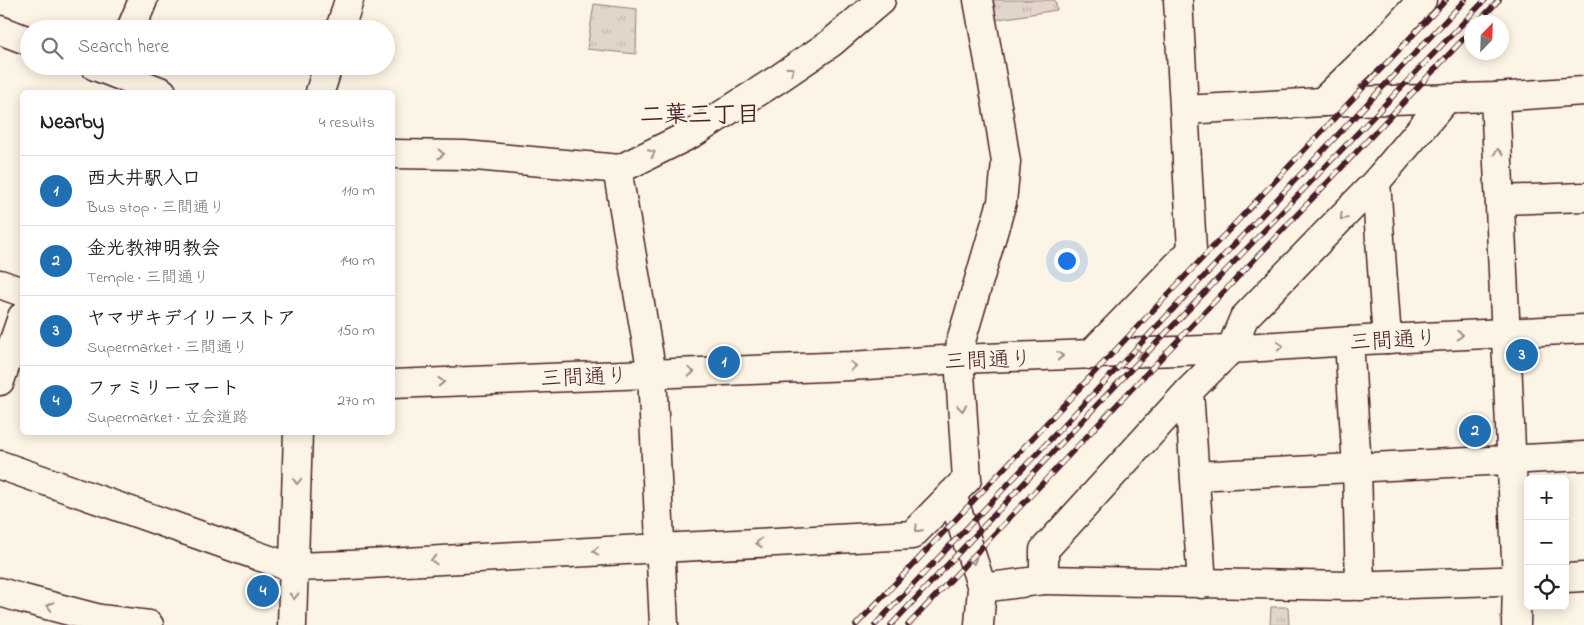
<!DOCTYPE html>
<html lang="en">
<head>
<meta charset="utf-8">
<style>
	body { margin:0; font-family:"Indie Flower","Klee One",sans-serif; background:#f2f2f2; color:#222 }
	.controls { position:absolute; right:15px; bottom:15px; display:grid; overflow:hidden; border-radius:8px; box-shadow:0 2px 12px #0003 }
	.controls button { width:45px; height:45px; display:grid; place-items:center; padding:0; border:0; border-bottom:1px solid #e0e0e0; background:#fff; color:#222; font:25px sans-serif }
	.compass { position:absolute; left:1464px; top:15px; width:45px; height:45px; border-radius:50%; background:#fff; box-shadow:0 2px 12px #0003; rotate:23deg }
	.you { position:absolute; left:1066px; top:260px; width:18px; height:18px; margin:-12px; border:4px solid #fff; border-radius:50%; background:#1a73e8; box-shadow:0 0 0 8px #1a73e833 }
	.badge { display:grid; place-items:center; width:32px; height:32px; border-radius:50%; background:#1f6fb2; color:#fff; font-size:16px; font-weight:700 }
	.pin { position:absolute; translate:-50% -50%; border:2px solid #fff; box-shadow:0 1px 5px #0006 }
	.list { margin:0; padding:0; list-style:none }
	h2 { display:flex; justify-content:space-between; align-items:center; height:65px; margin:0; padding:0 20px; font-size:21px }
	h2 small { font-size:16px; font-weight:400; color:#767676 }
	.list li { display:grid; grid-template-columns:32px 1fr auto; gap:15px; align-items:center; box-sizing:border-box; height:70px; padding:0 20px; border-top:1px solid #e0e0e0 }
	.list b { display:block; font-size:19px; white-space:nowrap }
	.list p { margin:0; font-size:16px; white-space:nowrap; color:#767676 }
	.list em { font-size:16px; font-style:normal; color:#767676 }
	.icon { flex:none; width:28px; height:28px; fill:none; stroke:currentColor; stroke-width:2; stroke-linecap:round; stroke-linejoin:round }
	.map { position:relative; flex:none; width:1584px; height:625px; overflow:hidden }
	.search { position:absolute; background:#fff; box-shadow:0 2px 12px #0003; left:20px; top:20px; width:375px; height:55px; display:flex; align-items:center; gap:12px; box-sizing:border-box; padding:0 18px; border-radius:28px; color:#767676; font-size:19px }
	.panel { position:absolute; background:#fff; box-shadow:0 2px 12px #0003; left:20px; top:90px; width:375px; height:345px; border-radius:8px }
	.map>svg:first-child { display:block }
</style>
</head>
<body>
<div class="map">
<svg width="1584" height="625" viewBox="0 0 1584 625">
	<defs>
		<pattern id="park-tufts" width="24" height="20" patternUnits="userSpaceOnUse" patternTransform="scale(1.25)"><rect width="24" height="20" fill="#e2d5ca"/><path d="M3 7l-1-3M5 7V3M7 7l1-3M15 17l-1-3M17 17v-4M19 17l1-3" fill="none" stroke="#c3b6ae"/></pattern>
	</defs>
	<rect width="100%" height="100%" fill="#fcf5e5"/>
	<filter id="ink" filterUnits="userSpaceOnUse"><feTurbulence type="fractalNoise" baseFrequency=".02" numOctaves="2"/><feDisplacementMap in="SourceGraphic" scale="10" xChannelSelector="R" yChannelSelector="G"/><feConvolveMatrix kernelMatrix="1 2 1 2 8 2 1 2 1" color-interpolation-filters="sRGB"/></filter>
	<g filter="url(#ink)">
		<g fill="url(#park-tufts)" stroke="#967a7a">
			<path d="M989 0H1055L1057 10 993 20Z"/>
			<path d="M594 4 637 9 636 54 587 49Z"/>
			<path d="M1271 607H1288L1289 625H1270Z"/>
		</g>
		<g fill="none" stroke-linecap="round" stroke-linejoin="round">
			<g stroke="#4a1f2b" stroke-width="31">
				<g id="minor">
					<path d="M978 0 999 117 1006 162 1002 202 961 341 959 359 967 479 952 494 982 588 979 625"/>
					<path d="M131 29 143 0"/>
					<path d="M340 29 349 0"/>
					<path d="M0 30 29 41"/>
					<path d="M95 66 162 92"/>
					<path d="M320 92 328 66"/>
					<path d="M1495 97 1517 580 1516 625"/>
					<path d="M1322 102 1377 49 1422 0"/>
					<path d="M1185 110 1322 102 1495 97 1584 91"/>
					<path d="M392 154 464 155 620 169 695 132 778 79 831 43 881 0"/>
					<path d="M620 169 619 180 652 374 664 625"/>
					<path d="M1501 200 1584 197"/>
					<path d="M0 284 22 292"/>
					<path d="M1387 339 1376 182 1447 98"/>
					<path d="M1349 341 1357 467 1360 586"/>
					<path d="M1090 355 1192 250 1178 0"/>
					<path d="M0 381 22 317"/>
					<path d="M392 384 851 366 959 359 1231 349 1366 340 1584 329"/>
					<path d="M1189 391 1202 584"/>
					<path d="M0 465 284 565 295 567 350 565 661 548 912 535 952 494"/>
					<path d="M1195 476 1584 456"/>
					<path d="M1565 578 1584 577"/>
					<path d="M1044 580 1348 586 1528 580"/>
					<path d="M982 588 1044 580V550L1189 391 1231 349 1244 318 1376 182"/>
					<path d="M0 592 20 598 100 619 149 625"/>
					<path d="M292 625 298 432"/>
				</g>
			</g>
			<use href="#minor" stroke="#fcf5e5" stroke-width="28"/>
			<g stroke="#4a1f2b" stroke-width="5.5">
				<g id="rail">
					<path d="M1478 22 1499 0"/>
					<path d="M856 625 1446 0"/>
					<path d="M875 625 1465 0"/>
					<path d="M891 625 1097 405 1485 0"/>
					<path d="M908 625 1472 30"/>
				</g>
			</g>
			<use href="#rail" stroke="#fcf5e5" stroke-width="4" stroke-dasharray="11" stroke-linecap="butt"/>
		</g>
		<defs><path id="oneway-chevron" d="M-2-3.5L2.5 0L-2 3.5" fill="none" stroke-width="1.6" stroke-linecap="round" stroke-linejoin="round" transform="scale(1.25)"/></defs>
		<g stroke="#a38a88">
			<use href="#oneway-chevron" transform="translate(791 70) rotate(-34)"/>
			<use href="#oneway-chevron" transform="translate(1498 152) rotate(-93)"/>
			<use href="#oneway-chevron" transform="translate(652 153) rotate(-26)"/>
			<use href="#oneway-chevron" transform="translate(441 154) rotate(1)"/>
			<use href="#oneway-chevron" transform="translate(1343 217) rotate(134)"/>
			<use href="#oneway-chevron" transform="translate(1460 335) rotate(-3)"/>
			<use href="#oneway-chevron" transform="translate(1280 346) rotate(-4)"/>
			<use href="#oneway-chevron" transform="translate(1139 353) rotate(-2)"/>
			<use href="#oneway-chevron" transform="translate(1060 356) rotate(-2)"/>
			<use href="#oneway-chevron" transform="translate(853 366) rotate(-2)"/>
			<use href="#oneway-chevron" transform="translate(691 372) rotate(-3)"/>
			<use href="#oneway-chevron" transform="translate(441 382) rotate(-2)"/>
			<use href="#oneway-chevron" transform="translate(962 408) rotate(86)"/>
			<use href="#oneway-chevron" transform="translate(297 481) rotate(92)"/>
			<use href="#oneway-chevron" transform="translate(918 529) rotate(134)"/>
			<use href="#oneway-chevron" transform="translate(759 543) rotate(177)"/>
			<use href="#oneway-chevron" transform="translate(596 551) rotate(177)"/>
			<use href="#oneway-chevron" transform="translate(434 560) rotate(177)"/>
			<use href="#oneway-chevron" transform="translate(973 561) rotate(73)"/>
			<use href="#oneway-chevron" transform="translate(294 596) rotate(92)"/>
			<use href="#oneway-chevron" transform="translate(50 606) rotate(-166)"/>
		</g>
	</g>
	<g text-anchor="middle" stroke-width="4.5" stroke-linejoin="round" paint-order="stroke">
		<g font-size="22" fill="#4a1f2b" stroke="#fcf5e5">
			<text transform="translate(1393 339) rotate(-3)" y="8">三間通り</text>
			<text transform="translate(988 359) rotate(-2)" y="8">三間通り</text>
			<text transform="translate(584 376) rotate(-2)" y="8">三間通り</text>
		</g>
		<g font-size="24" font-weight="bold" fill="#4a1f2b" stroke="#fcf5e5">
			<text x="700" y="122">二葉三丁目</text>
		</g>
	</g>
</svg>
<div class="controls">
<button>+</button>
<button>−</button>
<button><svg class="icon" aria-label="locate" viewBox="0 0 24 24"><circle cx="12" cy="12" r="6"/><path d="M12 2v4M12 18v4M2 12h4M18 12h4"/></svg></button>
</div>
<svg class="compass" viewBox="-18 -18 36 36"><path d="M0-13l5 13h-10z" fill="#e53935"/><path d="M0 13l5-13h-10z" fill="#767676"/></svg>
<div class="you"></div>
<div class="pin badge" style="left:724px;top:362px">1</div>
<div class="pin badge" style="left:1475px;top:431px">2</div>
<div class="pin badge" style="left:1522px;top:355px">3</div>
<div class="pin badge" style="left:263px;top:591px">4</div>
<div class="search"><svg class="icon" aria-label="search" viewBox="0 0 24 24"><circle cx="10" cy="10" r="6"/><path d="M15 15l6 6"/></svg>Search here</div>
<section class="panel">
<h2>Nearby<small>4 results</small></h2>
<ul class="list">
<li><span class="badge">1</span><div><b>西大井駅入口</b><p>Bus stop · 三間通り</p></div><em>110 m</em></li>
<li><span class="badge">2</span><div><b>金光教神明教会</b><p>Temple · 三間通り</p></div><em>140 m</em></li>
<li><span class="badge">3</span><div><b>ヤマザキデイリーストア</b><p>Supermarket · 三間通り</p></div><em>150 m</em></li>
<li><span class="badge">4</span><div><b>ファミリーマート</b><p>Supermarket · 立会道路</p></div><em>270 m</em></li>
</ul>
</section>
</div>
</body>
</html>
